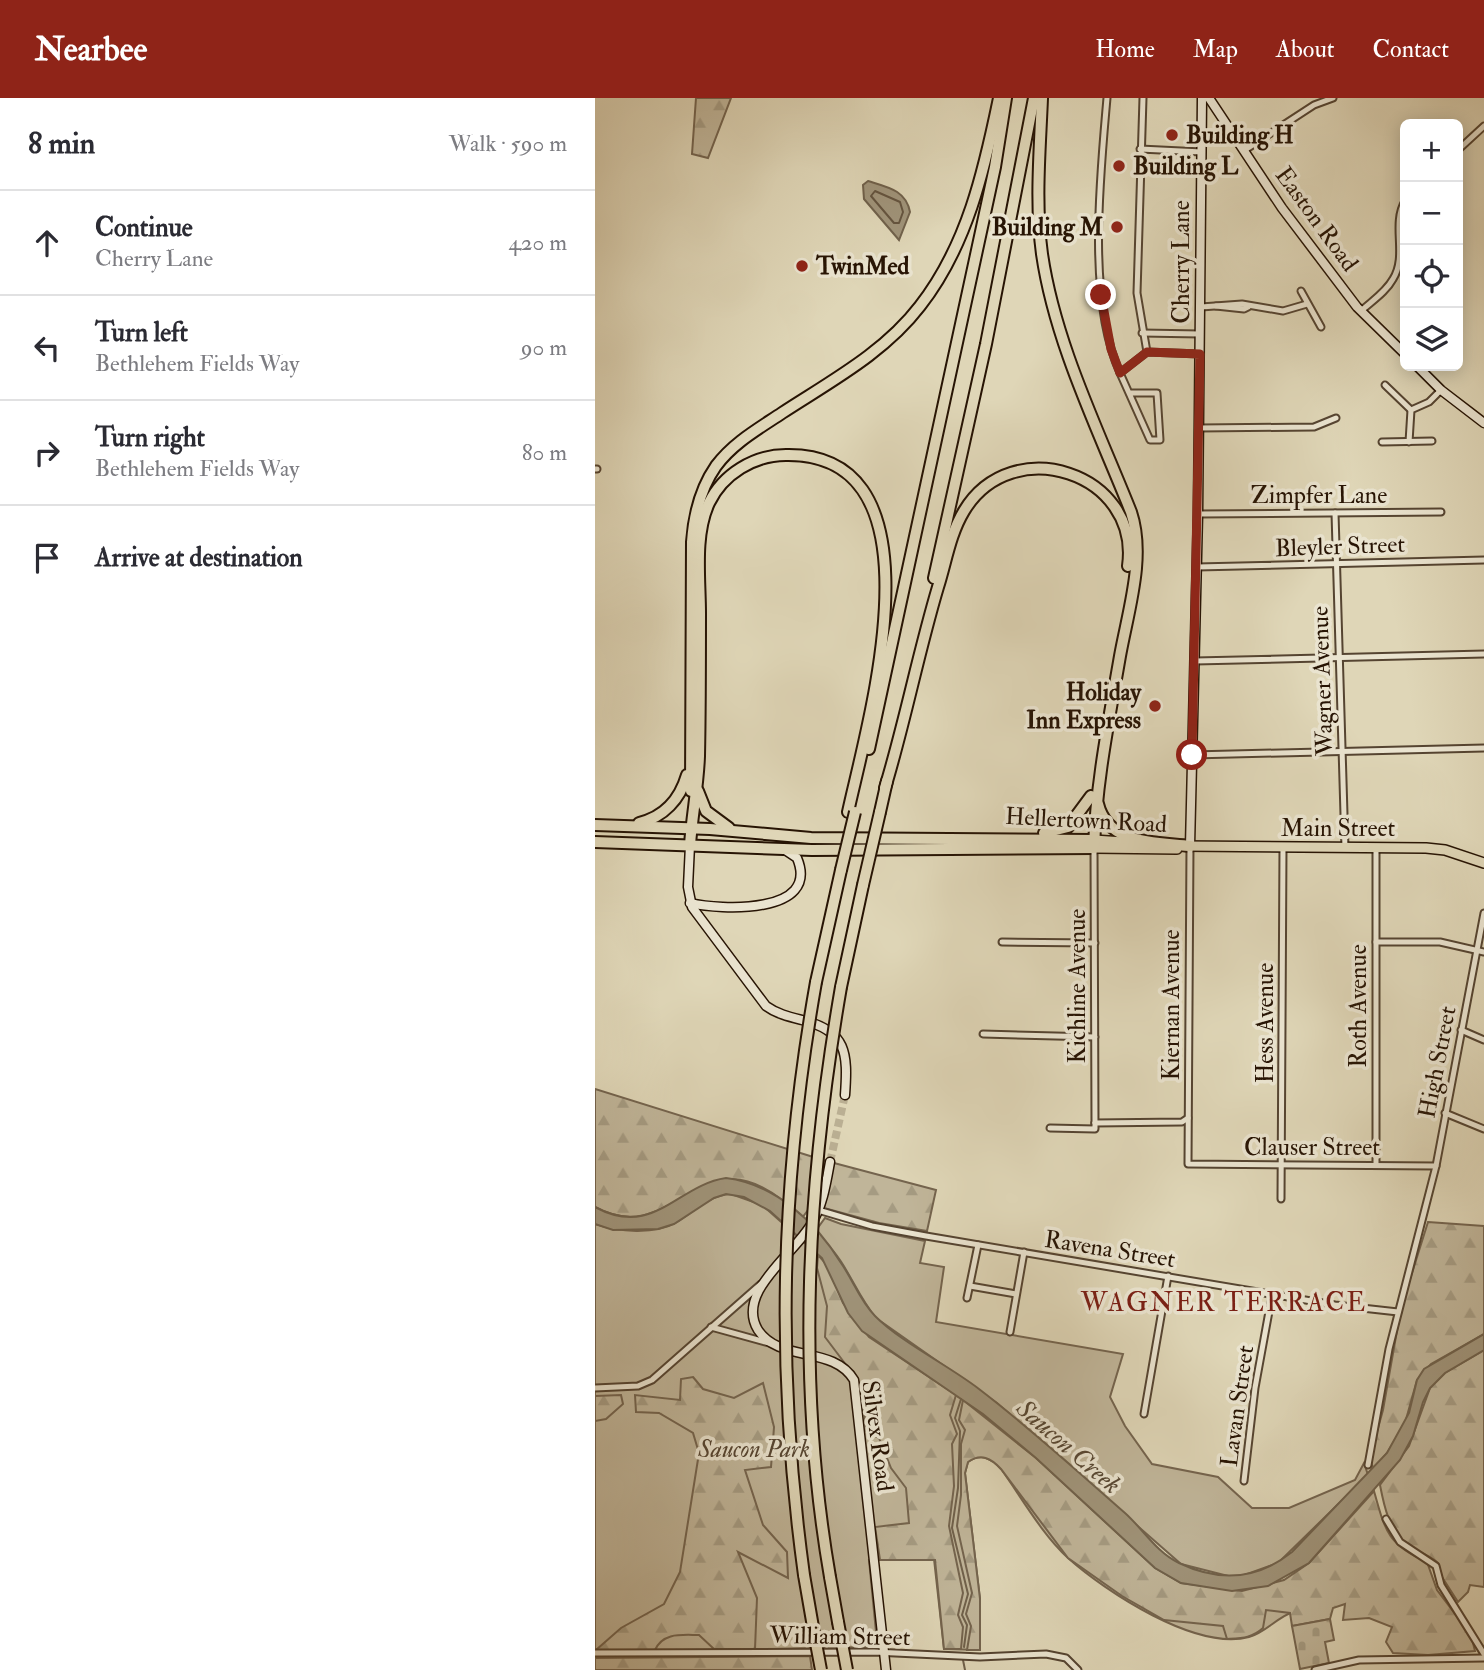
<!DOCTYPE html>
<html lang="en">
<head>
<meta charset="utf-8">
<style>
	body { margin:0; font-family:"IM FELL Double Pica",serif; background:#f7f7f7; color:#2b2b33 }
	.controls { position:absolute; right:21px; top:21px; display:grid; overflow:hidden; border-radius:10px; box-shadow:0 4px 18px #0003 }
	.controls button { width:63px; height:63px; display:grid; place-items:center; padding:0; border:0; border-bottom:2px solid #e1e1e2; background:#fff; color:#2b2b33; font:35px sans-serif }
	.stop { position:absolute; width:21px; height:21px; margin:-16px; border:5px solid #8f2418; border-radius:50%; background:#fff }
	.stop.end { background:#8f2418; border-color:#fff; box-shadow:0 2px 7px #0008 }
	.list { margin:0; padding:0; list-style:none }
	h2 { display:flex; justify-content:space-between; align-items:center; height:91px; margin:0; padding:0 28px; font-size:30px }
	h2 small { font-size:23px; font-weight:400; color:#7c7c81 }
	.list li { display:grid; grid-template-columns:46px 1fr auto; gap:21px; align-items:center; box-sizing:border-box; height:105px; padding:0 28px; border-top:2px solid #e1e1e2 }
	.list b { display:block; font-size:26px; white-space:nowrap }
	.list p { margin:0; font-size:23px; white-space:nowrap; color:#7c7c81 }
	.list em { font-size:23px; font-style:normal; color:#7c7c81 }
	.icon { flex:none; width:38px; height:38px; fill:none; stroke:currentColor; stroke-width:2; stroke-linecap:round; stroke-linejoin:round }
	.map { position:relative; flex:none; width:889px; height:1572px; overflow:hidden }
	header { display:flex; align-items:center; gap:42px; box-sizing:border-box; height:98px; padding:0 35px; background:#8f2418; color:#fff }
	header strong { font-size:33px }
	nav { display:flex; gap:38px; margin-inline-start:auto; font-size:24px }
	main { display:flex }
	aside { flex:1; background:#fff }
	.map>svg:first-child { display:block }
</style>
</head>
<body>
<header>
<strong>Nearbee</strong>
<nav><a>Home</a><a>Map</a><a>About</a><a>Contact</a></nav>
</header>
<main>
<aside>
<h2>8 min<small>Walk · 590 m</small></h2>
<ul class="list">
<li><svg class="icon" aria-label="ahead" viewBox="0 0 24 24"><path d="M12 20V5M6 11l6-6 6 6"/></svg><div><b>Continue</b><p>Cherry Lane</p></div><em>420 m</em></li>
<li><svg class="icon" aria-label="left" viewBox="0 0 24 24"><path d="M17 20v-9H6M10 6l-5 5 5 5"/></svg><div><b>Turn left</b><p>Bethlehem Fields Way</p></div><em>90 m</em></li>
<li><svg class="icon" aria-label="right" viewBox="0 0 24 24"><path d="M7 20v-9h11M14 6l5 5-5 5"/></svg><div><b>Turn right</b><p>Bethlehem Fields Way</p></div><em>80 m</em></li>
<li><svg class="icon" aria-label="arrive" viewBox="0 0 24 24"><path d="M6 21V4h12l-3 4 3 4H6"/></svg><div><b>Arrive at destination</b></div></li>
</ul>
</aside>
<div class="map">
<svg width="889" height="1572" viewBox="0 0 889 1572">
	<defs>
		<pattern id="forest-firs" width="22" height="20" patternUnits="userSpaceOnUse" patternTransform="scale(1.75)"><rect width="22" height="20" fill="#c0b599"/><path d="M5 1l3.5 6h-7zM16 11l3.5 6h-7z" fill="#a59b82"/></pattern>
		<pattern id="cemetery-stones" width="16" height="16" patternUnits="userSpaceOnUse" patternTransform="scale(1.75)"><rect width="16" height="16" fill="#c0b599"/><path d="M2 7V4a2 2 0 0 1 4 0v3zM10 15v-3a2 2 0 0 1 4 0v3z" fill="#a59b82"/></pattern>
	</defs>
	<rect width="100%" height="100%" fill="#dfd6b7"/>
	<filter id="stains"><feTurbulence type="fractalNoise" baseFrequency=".00286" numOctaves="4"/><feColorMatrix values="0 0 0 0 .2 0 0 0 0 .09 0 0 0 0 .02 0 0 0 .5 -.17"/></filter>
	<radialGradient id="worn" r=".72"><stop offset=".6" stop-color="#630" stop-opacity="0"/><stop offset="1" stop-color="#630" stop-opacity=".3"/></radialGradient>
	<path fill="#c0b599" stroke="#74644e" stroke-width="2" d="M136 1096 167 1107 211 1146 230 1120 246 1126 330 1143 325 1165 349 1169 341 1224 528 1256 515 1299 530 1328 557 1366 623 1379 657 1410H694L760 1382 769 1365 773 1377 683 1465 641 1480 586 1466 402 1305 281 1220C261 1196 252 1165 230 1144L227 1160 312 1263 388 1316 441 1360 570 1477 586 1485 700 1513C682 1519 670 1535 654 1539 601 1553 511 1494 473 1460 446 1435 427 1400 406 1371 396 1360 386 1355 373 1364L370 1375 385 1501V1552L349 1551 339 1461 274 1462 282 1544 273 1549 35 1554 0 1551V1126C22 1134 61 1137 82 1124 100 1113 114 1097 136 1096Z"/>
	<g fill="url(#forest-firs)" stroke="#74644e" stroke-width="2">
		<path d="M101 0H136L113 60 97 56Z"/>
		<path d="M0 991 231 1063 219 1104 207 1120C107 1018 84 1155 0 1109Z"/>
		<path d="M239 1065 341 1092 332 1133 284 1125 229 1110Z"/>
		<path d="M833 1124 889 1128V1236L836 1266 822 1282 810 1325 792 1355 778 1372 775 1359 788 1312 806 1210Z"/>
		<path d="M223 1157 233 1168 248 1205 274 1239 361 1297 355 1317 362 1336 357 1346 359 1388 354 1428 368 1495 363 1517 368 1529 366 1551H349L340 1462H285L280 1429 314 1425 311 1390 296 1370 284 1340 271 1333 267 1288 230 1239 232 1208 222 1170Z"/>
		<path d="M889 1252V1489L875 1487 873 1494 863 1504 847 1479 843 1465C834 1457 823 1454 813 1447 794 1433 789 1408 785 1387L814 1348 835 1290 850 1275Z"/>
		<path d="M98 1279 108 1291 139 1300 168 1285 179 1329 176 1369 150 1372 168 1427 192 1454 193 1480 143 1454 162 1500 160 1551H119L104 1537C87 1537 68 1534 60 1552H1L26 1530 69 1506 85 1474 104 1355 98 1335 64 1315 41 1314 40 1297 85 1302 86 1281Z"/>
		<path d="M26 1297 28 1306 11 1321 0 1323V1298Z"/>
		<path d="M368 1302 441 1360 560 1470 586 1485 647 1493 689 1482 714 1465 779 1393C790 1433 793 1447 832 1464L842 1492 876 1537 880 1553 833 1557 798 1555 791 1544 797 1529 774 1520 748 1522 750 1506 738 1510 735 1521 697 1528 695 1515 671 1512 668 1530C657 1540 647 1540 632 1541L628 1528 569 1522 527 1498 473 1460 406 1371C396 1360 386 1355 373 1364L370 1375 385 1501V1552H372L376 1528 371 1516 377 1495 362 1428 366 1397V1346L370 1332 364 1322Z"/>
		<path d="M215 1558 217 1572H0V1560Z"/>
	</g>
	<path fill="url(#cemetery-stones)" stroke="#74644e" stroke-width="2" d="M735 1521 739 1542 730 1544 734 1565 705 1571 697 1528Z"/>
	<g fill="#a0947a" stroke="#70614b" stroke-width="2">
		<path d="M273 83C292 89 311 92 315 114L304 142 269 101 268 87Z"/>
		<path d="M131 1080C180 1086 221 1124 246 1165 258 1182 265 1203 280 1218 307 1245 353 1267 384 1291 435 1330 482 1373 530 1415 547 1430 562 1455 584 1465 624 1484 662 1482 697 1454L792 1355 814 1315 822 1282 829 1271 889 1236V1252L850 1275 835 1290 828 1304 818 1338 805 1362 714 1465 673 1488 637 1493 586 1485 560 1470 441 1360 388 1316 267 1233 253 1215 227 1160 175 1113 149 1099 131 1096 119 1100 79 1126 63 1131 18 1132 0 1126V1109C59 1141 82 1087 131 1080Z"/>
	</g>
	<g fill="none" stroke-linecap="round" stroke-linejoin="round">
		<path stroke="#64543f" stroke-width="2" d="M280 93 305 104 308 114 304 125H299L276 98Z"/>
		<g stroke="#70614b" stroke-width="2">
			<path d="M366 1301 360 1320 365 1333 363 1390 357 1430 373 1496 367 1517 372 1527 369 1549"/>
			<path d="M368 1562 370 1572"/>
		</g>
		<path stroke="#baaf93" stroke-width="8" stroke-dasharray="8 4" stroke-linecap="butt" d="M235 1064 250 997"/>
		<g stroke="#554431" stroke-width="9">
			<g id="street">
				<path d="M512 0C505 80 492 202 525 275"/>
				<path d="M548 0 542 195 552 254"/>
				<path d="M545 51 607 54"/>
				<path d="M650 52 719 7 738 0"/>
				<path d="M863 52 889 28"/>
				<path d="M544 72 606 74"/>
				<path d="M706 193 726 229"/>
				<path d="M621 208 649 211 653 209"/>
				<path d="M606 209 647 206 688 213 712 206"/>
				<path d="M766 213C777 203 791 194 798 181 813 157 796 127 810 103"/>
				<path d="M547 235 605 236"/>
				<path d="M790 287 816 312"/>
				<path d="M534 295H562L565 342H555L525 275 552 254 605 256"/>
				<path d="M604 330 719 329 741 320"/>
				<path d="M787 344 837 343"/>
				<path d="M814 344 816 312 834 304 846 292"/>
				<path d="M0 371H2"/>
				<path d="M740 415 750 750"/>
				<path d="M603 416 846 414"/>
				<path d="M602 469 889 462"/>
				<path d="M600 563 889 556"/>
				<path d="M597 657 889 650"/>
				<path d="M595 748 593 1066 841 1068"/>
				<path d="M499 750 500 1025"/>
				<path d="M781 750V1067"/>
				<path d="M407 844 500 845"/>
				<path d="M781 844H845L889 854"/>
				<path d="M866 932 889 942"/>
				<path d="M388 936 500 939"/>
				<path d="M850 1015 889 1031"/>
				<path d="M500 1025 587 1024 593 1020"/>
				<path d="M455 1030 500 1031V1025"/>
				<path d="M686 1101 688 750"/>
				<path d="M223 1112 277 1128 331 1138 740 1207 803 1214"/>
				<path d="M375 1188 421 1196"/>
				<path d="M372 1200 383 1147"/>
				<path d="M116 1229 174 1245"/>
				<path d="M415 1234 429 1154"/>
				<path d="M0 1290 43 1288 57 1282 166 1186"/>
				<path d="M549 1316 573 1178"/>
				<path d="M773 1367 794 1251 841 1068 889 815"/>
				<path d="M649 1383 660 1290 677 1197"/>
				<path d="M791 1421 805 1444 841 1468 846 1487 889 1556"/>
				<path d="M0 1555 279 1554 385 1559 451 1556 471 1560 483 1572"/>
				<path d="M720 1572 764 1562 889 1560"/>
			</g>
		</g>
		<g stroke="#271404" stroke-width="11">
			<g id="secondary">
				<path d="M614 0 687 110 762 209 810 256"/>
				<path d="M822 268 846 292 889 325"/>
				<path d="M95 747 93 789 97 809 171 908C182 916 195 919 207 922 252 933 253 955 250 997"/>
				<path d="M595 748 603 416 607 0"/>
				<path d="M95 805C125 812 226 817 202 760L190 752"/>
				<path d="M235 1064C231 1086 228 1106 217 1125 200 1156 140 1194 163 1232 185 1265 238 1247 259 1282L291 1572"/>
			</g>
		</g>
		<g stroke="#271404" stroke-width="12">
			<g id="primary">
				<path d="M499 742 543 745"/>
				<path d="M588 748 831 750 850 752 889 765"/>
				<path d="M499 750 582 751"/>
			</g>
		</g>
		<g stroke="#271404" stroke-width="14">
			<g id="highway">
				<path d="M339 480 391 246 439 0"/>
				<path d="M274 651 400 69 411 0"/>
				<path d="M290 690C310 624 323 556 343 489 351 464 355 436 369 413 417 333 546 375 533 468"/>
				<path d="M96 693 97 444C99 416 105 391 121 368 138 345 163 331 187 315 236 283 289 255 325 208 372 148 389 73 404 0"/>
				<path d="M103 693 111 713 134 730"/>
				<path d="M503 706C513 747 561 744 595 748"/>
				<path d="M285 714 292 683"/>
				<path d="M44 725C69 719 85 701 92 677"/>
				<path d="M0 727 115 731 216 740 499 742"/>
				<path d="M449 735 473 729 496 698"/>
				<path d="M0 744 217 752 499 750C501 685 514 622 525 558 533 513 551 459 536 414 503 331 460 245 447 156 440 105 445 51 447 0"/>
				<path d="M95 747C97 717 103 688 104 658 105 610 105 563 105 515 105 481 99 437 114 405 128 376 159 357 191 357 354 354 272 626 253 714"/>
				<path d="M221 884 246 772"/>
				<path d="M246 889 268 787"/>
				<path d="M209 1477 218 1529"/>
				<path d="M235 1479 243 1524"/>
			</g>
		</g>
		<use href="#street" stroke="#eae4d0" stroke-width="5"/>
		<use href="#secondary" stroke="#eae4d0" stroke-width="8"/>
		<use href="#primary" stroke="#dfd6b7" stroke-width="9"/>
		<use href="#highway" stroke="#dfd6b7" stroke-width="10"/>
		<g stroke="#271404" stroke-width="14" stroke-linecap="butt">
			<g id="highway-bridge">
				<path d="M246 772 260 714"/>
				<path d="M268 787 285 714"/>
				<path d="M209 1477C181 1273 185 1087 221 884"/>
				<path d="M235 1479C201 1283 212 1085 246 889"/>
				<path d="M243 1524 252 1572"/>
				<path d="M218 1529 226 1572"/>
			</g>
		</g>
		<use href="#highway-bridge" stroke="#dfd6b7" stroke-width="10"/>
	</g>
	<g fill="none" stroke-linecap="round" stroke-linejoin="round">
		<path stroke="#8f2418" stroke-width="9" d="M506 197 516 251 525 275 552 254 605 256 597 657"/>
	</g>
	<g fill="#8f2418" stroke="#eae4d0" stroke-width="2.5">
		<circle cx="577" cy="37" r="7"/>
		<circle cx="524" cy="68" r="7"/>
		<circle cx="522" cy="129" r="7"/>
		<circle cx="207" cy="168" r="7"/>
		<circle cx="560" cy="608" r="7"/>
	</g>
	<g text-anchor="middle" stroke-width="7" stroke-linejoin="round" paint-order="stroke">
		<g font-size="24" font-weight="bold" fill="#271404" stroke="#eae4d0" text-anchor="start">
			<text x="591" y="45">Building H</text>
			<text x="538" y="76">Building L</text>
			<text x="508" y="137" text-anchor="end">Building M</text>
			<text x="221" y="176">TwinMed</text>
			<text x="546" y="602" text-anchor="end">Holiday<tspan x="546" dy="28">Inn Express</tspan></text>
		</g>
		<g font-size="24" fill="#271404" stroke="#eae4d0">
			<text transform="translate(722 121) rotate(54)" y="8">Easton Road</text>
			<text transform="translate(586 164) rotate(-90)" y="8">Cherry Lane</text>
			<text x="724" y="405">Zimpfer Lane</text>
			<text transform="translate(745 448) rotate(-2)" y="8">Bleyler Street</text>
			<text transform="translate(727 583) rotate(-92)" y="8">Wagner Avenue</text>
			<text transform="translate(491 722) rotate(3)" y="8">Hellertown Road</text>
			<text x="743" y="738">Main Street</text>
			<text transform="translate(482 888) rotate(-90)" y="8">Kichline Avenue</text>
			<text transform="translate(576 907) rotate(-90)" y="8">Kiernan Avenue</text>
			<text transform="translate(763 908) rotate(-90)" y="8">Roth Avenue</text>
			<text transform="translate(670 925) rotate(-90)" y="8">Hess Avenue</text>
			<text transform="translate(842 964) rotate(-79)" y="8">High Street</text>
			<text x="717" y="1057">Clauser Street</text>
			<text transform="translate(515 1151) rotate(9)" y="8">Ravena Street</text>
			<text transform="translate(642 1308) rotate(-82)" y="8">Lavan Street</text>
			<text transform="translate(283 1338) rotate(82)" y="8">Silvex Road</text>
			<text transform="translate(245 1538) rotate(1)" y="8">William Street</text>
		</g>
		<g font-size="24" font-style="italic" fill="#554431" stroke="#eae4d0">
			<text x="159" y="1359">Saucon Park</text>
		</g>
		<g font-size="26" letter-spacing="2" fill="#7a1f14" stroke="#eae4d0">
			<text x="629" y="1213">WAGNER TERRACE</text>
		</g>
		<g font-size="26" font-style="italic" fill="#574733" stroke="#eae4d0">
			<text transform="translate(474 1348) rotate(41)" y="9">Saucon Creek</text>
		</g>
	</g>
	<rect width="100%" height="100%" filter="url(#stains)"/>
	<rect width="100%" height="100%" fill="url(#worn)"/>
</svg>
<div class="controls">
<button>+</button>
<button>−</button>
<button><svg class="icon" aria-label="locate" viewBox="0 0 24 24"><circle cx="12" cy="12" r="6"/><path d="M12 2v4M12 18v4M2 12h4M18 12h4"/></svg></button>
<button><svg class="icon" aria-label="layers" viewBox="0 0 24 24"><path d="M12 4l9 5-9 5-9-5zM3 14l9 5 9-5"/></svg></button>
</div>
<div class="stop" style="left:597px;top:657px"></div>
<div class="stop end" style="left:506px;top:197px"></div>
</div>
</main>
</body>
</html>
